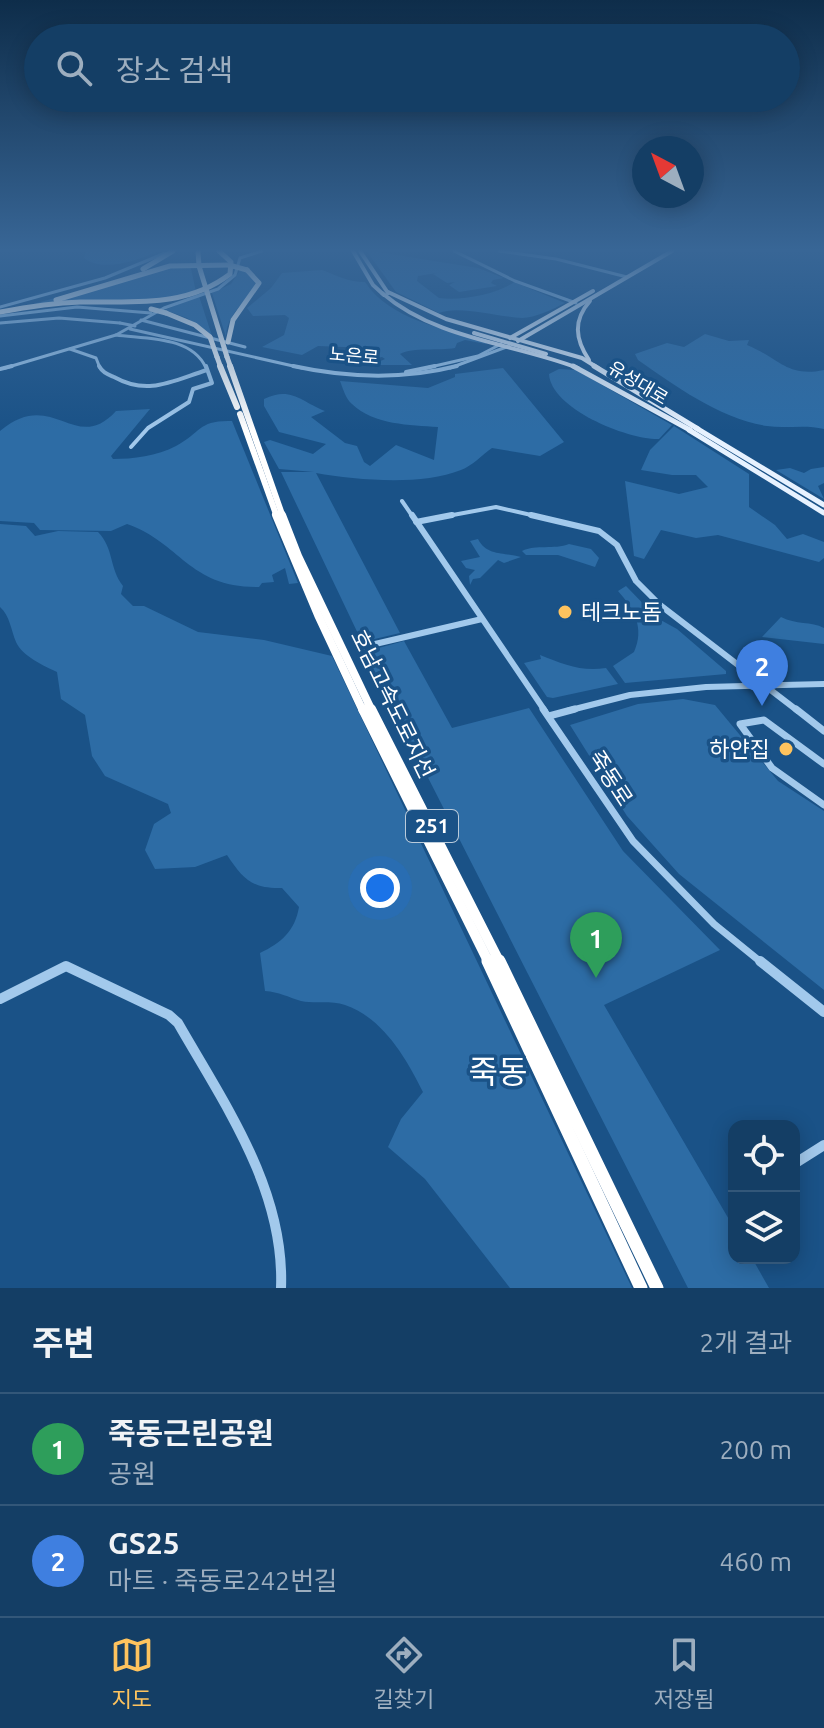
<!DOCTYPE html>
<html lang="ko">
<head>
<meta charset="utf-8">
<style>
	body { margin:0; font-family:Ubuntu,"Noto Sans KR",sans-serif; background:#21496e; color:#f1f3f6 }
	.controls { position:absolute; right:24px; bottom:24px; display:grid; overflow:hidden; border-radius:16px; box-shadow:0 4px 20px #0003 }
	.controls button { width:72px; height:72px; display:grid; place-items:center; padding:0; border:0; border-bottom:2px solid #335779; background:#143e65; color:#f1f3f6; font:40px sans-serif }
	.compass { position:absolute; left:632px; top:136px; width:72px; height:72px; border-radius:50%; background:#143e65; box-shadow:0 4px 20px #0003; rotate:319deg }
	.you { position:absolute; left:380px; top:888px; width:28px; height:28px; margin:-20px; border:6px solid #fff; border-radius:50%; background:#1a73e8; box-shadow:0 0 0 12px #1a73e833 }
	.badge { display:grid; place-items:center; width:52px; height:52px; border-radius:50%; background:#fec35e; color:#fff; font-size:26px; font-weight:700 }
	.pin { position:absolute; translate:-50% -66px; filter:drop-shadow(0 2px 4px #0008) }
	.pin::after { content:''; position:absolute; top:42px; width:28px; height:24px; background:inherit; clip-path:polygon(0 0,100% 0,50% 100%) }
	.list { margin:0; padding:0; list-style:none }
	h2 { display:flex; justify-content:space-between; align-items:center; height:104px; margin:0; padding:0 32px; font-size:34px }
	h2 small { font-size:26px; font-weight:400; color:#9daebf }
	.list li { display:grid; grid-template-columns:52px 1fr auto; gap:24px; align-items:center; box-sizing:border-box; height:112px; padding:0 32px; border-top:2px solid #335779 }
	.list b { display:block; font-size:30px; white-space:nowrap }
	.list p { margin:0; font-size:26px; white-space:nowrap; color:#9daebf }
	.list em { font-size:26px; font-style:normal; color:#9daebf }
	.icon { flex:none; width:44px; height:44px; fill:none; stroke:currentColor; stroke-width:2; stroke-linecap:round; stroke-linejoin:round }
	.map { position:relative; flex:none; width:824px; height:1288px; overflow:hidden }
	.search { position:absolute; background:#143e65; box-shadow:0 4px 20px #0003; left:24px; right:24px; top:24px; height:88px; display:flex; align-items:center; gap:20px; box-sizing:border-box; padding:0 28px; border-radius:44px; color:#9daebf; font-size:30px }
	.sheet { height:328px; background:#143e65 }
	nav { display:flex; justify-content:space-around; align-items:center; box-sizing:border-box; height:112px; border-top:2px solid #335779; background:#143e65; font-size:22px; color:#9daebf }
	nav a { display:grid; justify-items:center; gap:4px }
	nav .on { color:#fec35e }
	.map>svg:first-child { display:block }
</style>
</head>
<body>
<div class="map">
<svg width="824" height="1288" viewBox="0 0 824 1288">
	<rect width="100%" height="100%" fill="#1a5287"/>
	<g fill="#2d6ca5">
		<path d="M86 251H159C139 260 102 273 84 258Z"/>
		<path d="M372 251 478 268 504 278 493 280 491 283 497 286 459 292 449 285 455 282 447 283 433 274 437 273 418 276 417 281 439 298C461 301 498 294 514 282L565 303C553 309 535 318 522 318 498 317 459 305 439 313L396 292 368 253Z"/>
		<path d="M190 264 196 292 161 299 26 306 152 271Z"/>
		<path d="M241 269 256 279C253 301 227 308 226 337L212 293 231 284Z"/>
		<path d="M322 270C339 276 347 282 365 282 390 320 445 329 486 341V344L465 340 457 343 455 348C439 351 413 347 400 354L412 365H372L385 359 382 357 352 364 354 356 370 348 318 346 302 355 262 347 284 335 289 318 285 315 253 316 247 308 271 288 282 273Z"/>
		<path d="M199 296 212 336 187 318 165 310Z"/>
		<path d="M705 334 729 341 749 340 747 345C779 358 787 378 824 370V429C805 424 786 429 767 426 721 419 675 386 638 360L635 354 667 343 684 347Z"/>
		<path d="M503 368 564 442 540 456 492 448C482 455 472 466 461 470 421 486 357 480 316 473L400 633 362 642 281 472H314L279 469 264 442 270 440 313 454 326 444 279 432 264 406V399C291 386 300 401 325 411L311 417 345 443 357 446 364 462 370 466 396 445 434 460 438 427C410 425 374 425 352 404 346 399 343 389 340 381L428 388 455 377V374Z"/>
		<path d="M559 369 576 370 672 425 659 439C628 440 551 409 549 374Z"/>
		<path d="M150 409 111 456 113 459C133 459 157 456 176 446 202 432 198 420 232 421L298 583 289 584 285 568 272 575 274 582 262 583 259 587C189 588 181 543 127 524L111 531 40 530 34 523 0 521V431C53 386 75 456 116 411Z"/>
		<path d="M674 426 749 474V507L775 525 787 539 803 534 824 542V558L819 562 718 535 696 538 661 530 644 559 634 556 625 481 679 494 708 487 696 475H672L641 470 650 450Z"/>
		<path d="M824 467V483L818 486 824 499 776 470 790 468 804 473 811 469Z"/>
		<path d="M0 524 26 526 35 536 58 531 98 532C114 548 109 568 123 586L121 594 133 606H144L198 632 264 640 332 656 632 1288H510L425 1179 388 1147 401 1119 423 1092C406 1058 383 1018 345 1005 331 1000 315 1004 301 1001 288 997 279 992 265 991L260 953C281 943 295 931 299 907L282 888C252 889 243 879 227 855L195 867 155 869 145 850 154 824 171 813 168 804 105 776 92 756 85 715 61 699 57 672C44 666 22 656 16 642 11 630 10 616 0 607Z"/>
		<path d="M478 539C487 557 506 552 521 557L504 563 498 560 480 578 473 579 470 585 469 576 475 570 466 568 461 561 480 557 470 541Z"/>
		<path d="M569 544 591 549 599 558 595 567 558 555H526L522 551C536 544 554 550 569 544Z"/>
		<path d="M626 586 657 618 677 629 726 671V674L625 683 613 666 634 652C645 628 634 609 618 591Z"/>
		<path d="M781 617C796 625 811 621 824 628V644L762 637Z"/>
		<path d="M404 641 452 728 529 708 623 851 720 950 604 1005 734 1228V1258H752L769 1288H688L364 652Z"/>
		<path d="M540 655C563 664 581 672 606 668L618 684 553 698 547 697 524 663 541 659Z"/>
		<path d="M683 699 715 705 778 781 824 811V990L679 874 627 816 570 725 638 704Z"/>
	</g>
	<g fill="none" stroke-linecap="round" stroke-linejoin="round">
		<g stroke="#a2c9ec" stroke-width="3">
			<path d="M454 251 515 281 576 303"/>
			<path d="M499 251 556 259 627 277"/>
			<path d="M0 307 105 278 165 253"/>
			<path d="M0 316 77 307 151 313"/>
			<path d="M141 320 245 347"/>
			<path d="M0 323 59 318 120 323"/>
			<path d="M130 329 302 368"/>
			<path d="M116 335C146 339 192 336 206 368"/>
			<path d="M70 349 96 358 100 368"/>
			<path d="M5 368 116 335 164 308 218 289 235 275 240 258 262 251"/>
			<path d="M426 368 478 356 501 344"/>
			<path d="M450 368 509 346"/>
		</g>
		<g stroke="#a2c9ec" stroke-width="4">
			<path d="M99 366C103 373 107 374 114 377 148 396 172 381 207 370"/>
			<path d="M293 366C348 378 402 380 457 366"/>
			<path d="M0 369 12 366"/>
			<path d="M406 372 435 366"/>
			<path d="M131 447 148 428 189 402 193 389 212 383 206 366"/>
			<path d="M402 501 413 517"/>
			<path d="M442 517 496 507 540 517"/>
		</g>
		<g stroke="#a2c9ec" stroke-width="6">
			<path d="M412 515 545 711"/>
			<path d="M531 515 599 531 617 545 636 581 660 605 798 711"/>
			<path d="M416 522 452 515"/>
			<path d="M358 648 482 619"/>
			<path d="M567 711 630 695 706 687 824 684"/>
		</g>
		<g stroke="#a2c9ec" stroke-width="7">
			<path d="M543 709 633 841 714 924 762 963"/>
			<path d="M796 709 824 731"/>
			<path d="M549 716 575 709"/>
			<path d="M824 764 764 720 740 724 772 768 824 805"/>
		</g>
		<g stroke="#a2c9ec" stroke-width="10">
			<path d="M760 961 824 1012"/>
			<path d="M0 999 66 966 169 1015 178 1023C225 1105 285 1190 281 1288"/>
			<path d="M794 1164 824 1145"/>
		</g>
		<g stroke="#e7f2ff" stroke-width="4">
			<path d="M353 251 373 285 384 295"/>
			<path d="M360 251 388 293"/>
			<path d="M388 292 446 319 582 358 598 368"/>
			<path d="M382 293C437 340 513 343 578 368"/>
			<path d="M510 338 593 291"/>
			<path d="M518 341 672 251"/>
			<path d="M589 360C575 339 573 320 590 301"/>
		</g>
		<g stroke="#e7f2ff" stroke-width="5">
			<path d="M573 366 690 430"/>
			<path d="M594 366 698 429"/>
			<path d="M696 428 824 505"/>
			<path d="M689 430 824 513"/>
		</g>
		<g stroke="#fff" stroke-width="5">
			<path d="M143 269 173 251"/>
			<path d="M56 300 170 266 229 265"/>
			<path d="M0 312C27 307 53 303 80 302 133 301 186 308 230 274L231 262 219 251"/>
			<path d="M166 313 195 325 210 337"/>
			<path d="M228 342 233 320 259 283 247 270"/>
			<path d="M217 357 221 368"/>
			<path d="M227 357 231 368"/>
		</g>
		<g stroke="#fff" stroke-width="6">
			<path d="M220 366 237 407"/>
			<path d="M230 366 283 517"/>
			<path d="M240 414 277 517"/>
		</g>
		<g stroke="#fff" stroke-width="8">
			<path d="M276 515 318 615 363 711"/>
			<path d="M282 515 298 556 372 711"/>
		</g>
		<g stroke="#fff" stroke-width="10">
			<path d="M363 709 489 963"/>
			<path d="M371 709 500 963"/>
		</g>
		<g stroke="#fff" stroke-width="13">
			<path d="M488 961 641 1288"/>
			<path d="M499 961 657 1288"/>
		</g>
		<path stroke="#a2c9ec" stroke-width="3" d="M120 323 135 326"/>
		<path stroke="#e7f2ff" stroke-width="4" d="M474 333 546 354"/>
		<g stroke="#fff" stroke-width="5">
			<path d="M198 251 199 266 227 357"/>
			<path d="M229 265 247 270"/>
			<path d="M151 309 166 313"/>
			<path d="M210 337 217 357"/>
		</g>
	</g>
	<linearGradient id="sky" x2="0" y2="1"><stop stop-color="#0e2d4a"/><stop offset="0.58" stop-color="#386696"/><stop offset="1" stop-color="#386696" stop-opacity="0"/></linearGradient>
	<rect width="824" height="431" fill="url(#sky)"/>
	<g fill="#fec35e" stroke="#1a5287" stroke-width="3">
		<circle cx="565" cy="612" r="8"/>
		<circle cx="786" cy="749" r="8"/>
	</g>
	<g text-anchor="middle" stroke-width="7" stroke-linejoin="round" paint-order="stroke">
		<g font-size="18" fill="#fff" stroke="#1a5287">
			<text transform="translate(354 356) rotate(5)" y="6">노은로</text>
			<text transform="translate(638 383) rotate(31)" y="6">유성대로</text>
		</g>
		<rect fill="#1a5287" stroke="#bacbdb" stroke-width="2" x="406" y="810" width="52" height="32" rx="6"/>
		<g font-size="20" font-weight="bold" fill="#fff">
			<text x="432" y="833">251</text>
		</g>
		<g font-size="22" fill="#fff" stroke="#1a5287" text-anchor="start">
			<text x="581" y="620">테크노돔</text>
			<text x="770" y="757" text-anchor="end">하얀집</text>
		</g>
		<g font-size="22" fill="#fff" stroke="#1a5287">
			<text transform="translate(393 704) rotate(64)" y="8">호남고속도로지선</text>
			<text transform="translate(611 778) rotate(57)" y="8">죽동로</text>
		</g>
		<g font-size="32" fill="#fff" stroke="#1a5287">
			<text x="498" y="1083">죽동</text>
		</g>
	</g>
</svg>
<div class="controls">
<button><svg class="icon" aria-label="locate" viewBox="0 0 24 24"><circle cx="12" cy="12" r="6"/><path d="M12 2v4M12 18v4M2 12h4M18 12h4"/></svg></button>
<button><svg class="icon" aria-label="layers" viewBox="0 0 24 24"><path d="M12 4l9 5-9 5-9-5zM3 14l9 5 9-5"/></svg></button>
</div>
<svg class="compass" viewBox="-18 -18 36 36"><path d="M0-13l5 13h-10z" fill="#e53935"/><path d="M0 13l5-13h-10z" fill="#9daebf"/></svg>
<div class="you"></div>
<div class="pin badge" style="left:596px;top:978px;background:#2e9e5b">1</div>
<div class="pin badge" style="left:762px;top:706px;background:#3f7fe0">2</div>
<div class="search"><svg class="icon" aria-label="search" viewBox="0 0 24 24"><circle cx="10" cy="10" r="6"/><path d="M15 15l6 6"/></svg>장소 검색</div>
</div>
<section class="sheet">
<h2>주변<small>2개 결과</small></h2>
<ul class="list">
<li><span class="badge" style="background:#2e9e5b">1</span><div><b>죽동근린공원</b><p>공원</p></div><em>200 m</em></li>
<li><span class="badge" style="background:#3f7fe0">2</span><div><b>GS25</b><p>마트 · 죽동로242번길</p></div><em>460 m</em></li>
</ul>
</section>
<nav>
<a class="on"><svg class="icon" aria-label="map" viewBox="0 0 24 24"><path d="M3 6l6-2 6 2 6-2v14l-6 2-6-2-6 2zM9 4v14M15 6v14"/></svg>지도</a>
<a><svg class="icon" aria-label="directions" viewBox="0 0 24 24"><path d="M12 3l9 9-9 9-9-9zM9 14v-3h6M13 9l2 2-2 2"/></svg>길찾기</a>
<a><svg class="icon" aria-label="saved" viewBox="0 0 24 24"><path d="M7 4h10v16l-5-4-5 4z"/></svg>저장됨</a>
</nav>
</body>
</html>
